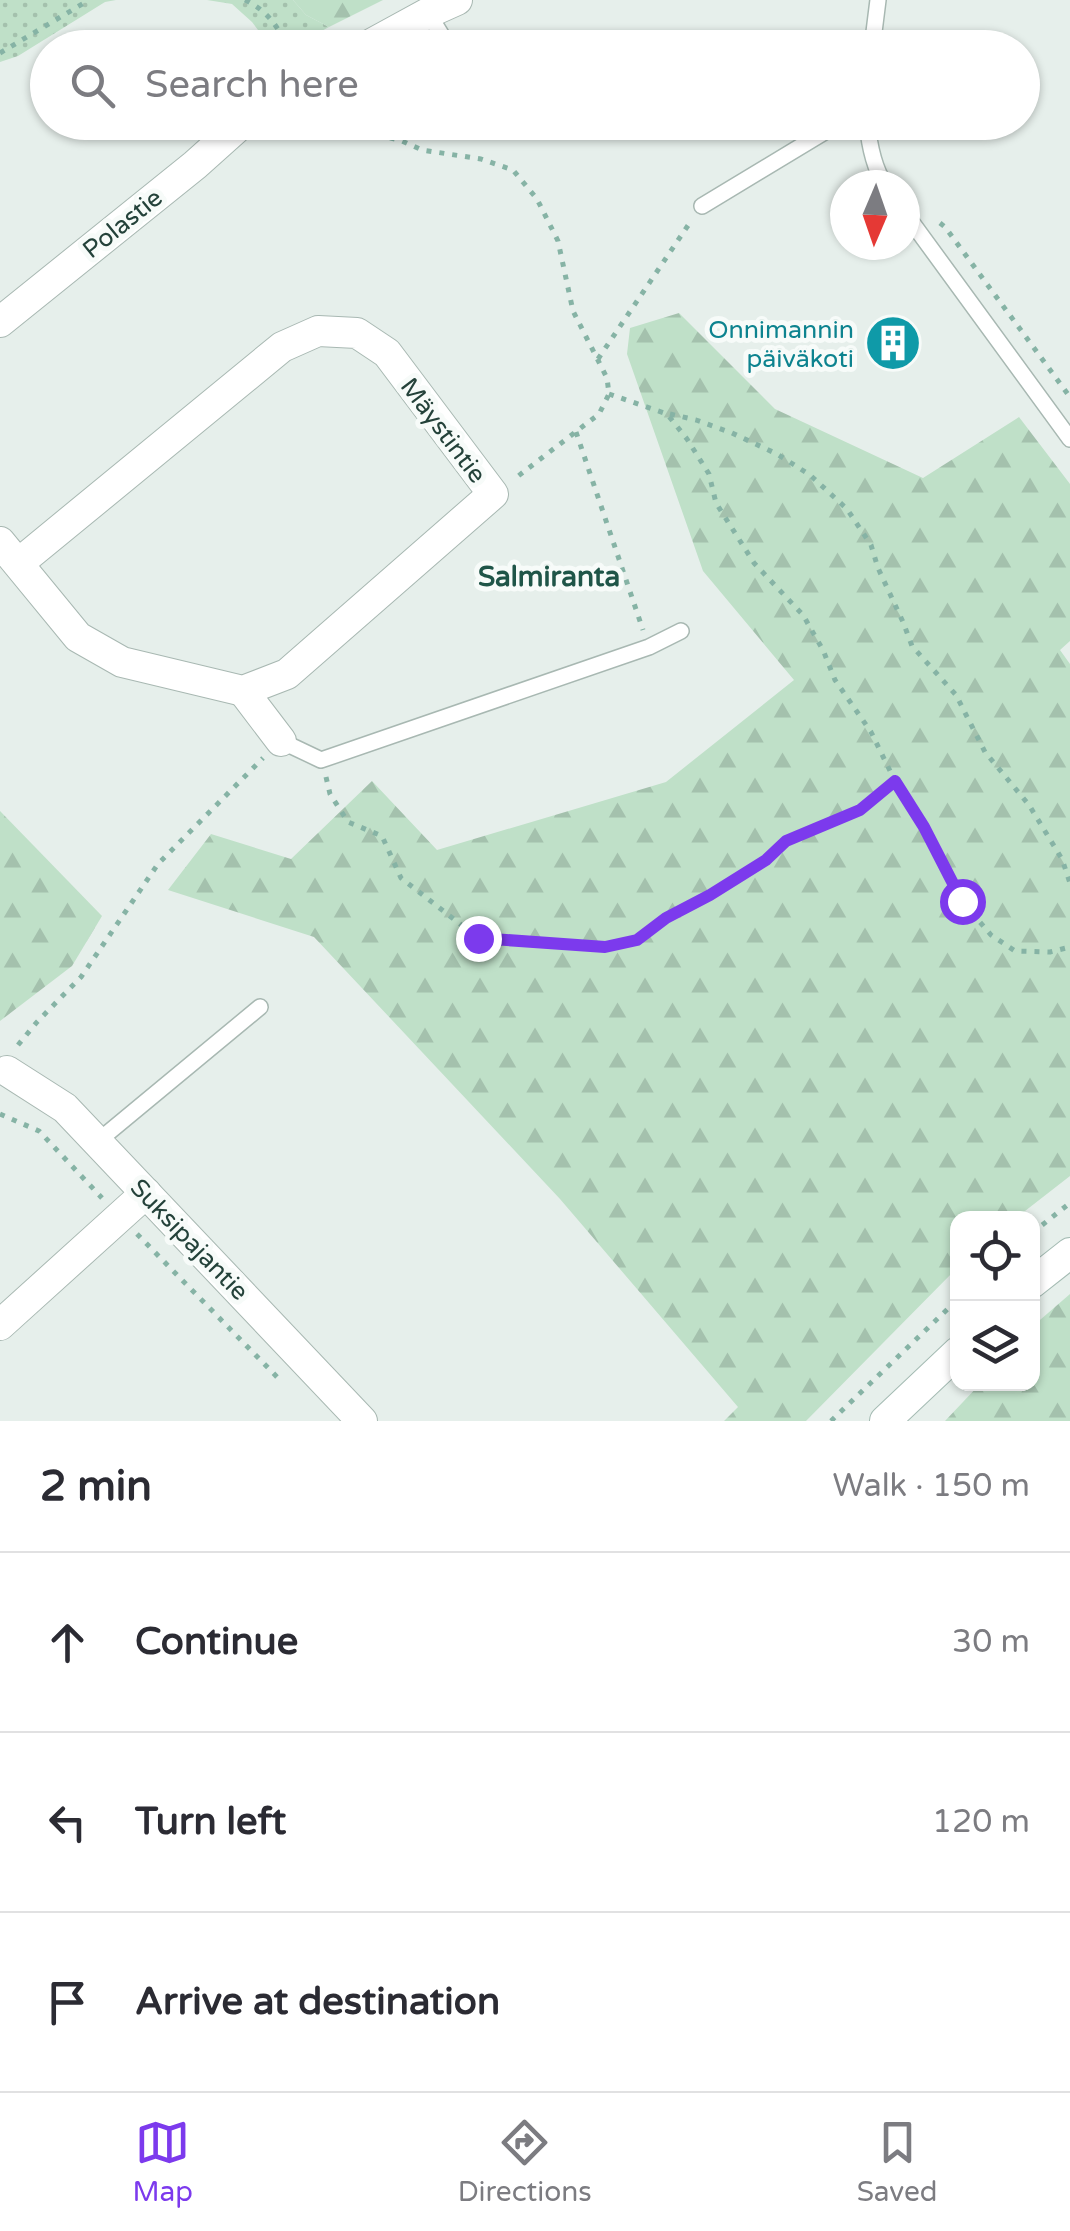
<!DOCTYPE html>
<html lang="en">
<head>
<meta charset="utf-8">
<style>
	body { margin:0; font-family:"Varela Round",sans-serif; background:#f7f7f7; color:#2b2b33 }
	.controls { position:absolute; right:30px; bottom:30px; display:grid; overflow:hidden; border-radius:20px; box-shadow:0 2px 8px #0004 }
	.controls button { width:90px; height:90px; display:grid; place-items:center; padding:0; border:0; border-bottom:2px solid #e1e1e2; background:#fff; color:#2b2b33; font:50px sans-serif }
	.compass { position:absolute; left:830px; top:170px; width:90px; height:90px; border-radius:50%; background:#fff; box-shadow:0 2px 8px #0004; rotate:182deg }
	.stop { position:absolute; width:30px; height:30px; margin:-22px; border:8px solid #7c3aed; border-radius:50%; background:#fff }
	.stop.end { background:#7c3aed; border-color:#fff; box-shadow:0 2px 10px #0008 }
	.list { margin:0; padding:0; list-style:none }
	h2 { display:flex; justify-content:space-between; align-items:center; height:130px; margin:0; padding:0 40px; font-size:42px }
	h2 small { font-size:32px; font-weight:400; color:#7c7c81 }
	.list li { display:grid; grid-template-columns:65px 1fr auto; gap:30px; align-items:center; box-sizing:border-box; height:180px; padding:0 40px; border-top:2px solid #e1e1e2 }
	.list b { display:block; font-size:38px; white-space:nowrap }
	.list em { font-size:32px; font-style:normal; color:#7c7c81 }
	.icon { flex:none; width:55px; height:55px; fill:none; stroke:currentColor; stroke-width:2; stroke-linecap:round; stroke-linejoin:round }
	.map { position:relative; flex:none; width:1070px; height:1421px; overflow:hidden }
	.search { position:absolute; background:#fff; box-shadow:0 2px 8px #0004; left:30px; right:30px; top:30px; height:110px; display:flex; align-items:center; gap:25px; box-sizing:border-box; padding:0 35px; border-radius:55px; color:#7c7c81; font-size:38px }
	.sheet { height:670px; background:#fff }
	nav { display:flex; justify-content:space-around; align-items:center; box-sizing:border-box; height:140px; border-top:2px solid #e1e1e2; background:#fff; font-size:28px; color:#7c7c81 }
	nav a { display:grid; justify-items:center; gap:5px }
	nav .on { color:#7c3aed }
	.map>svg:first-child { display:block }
</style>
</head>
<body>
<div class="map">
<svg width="1070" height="1421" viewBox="0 0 1070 1421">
	<defs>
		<pattern id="grass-dots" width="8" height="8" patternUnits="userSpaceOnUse" patternTransform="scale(2.5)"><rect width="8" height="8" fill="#bfe0c8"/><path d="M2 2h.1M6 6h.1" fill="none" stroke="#a4c1ad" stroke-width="1.8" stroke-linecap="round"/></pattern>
		<pattern id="forest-firs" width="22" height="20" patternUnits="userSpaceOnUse" patternTransform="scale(2.5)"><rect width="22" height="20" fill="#bfe0c8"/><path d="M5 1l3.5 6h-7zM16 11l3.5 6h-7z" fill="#a4c1ad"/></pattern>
	</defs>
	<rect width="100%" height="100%" fill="#e6efeb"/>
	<g fill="url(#grass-dots)">
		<path d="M0 0H116L105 2 18 56 0 62Z"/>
		<path d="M207 0H293L306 15 329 27 292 47H271L252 22 232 4Z"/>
	</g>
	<g fill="url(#forest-firs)">
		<path d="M293 0H383L329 27 306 15Z"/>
		<path d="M679 313 775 409 923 478 1019 417 1070 484V641L1060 650 1070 664V1176L1016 1218H958L957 1268 806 1421H724L738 1407 560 1199 314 937 168 890 211 834 291 859 372 781 437 850 666 782 794 680 703 571 627 354 630 328Z"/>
		<path d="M0 811 102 916 72 966 0 1021Z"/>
		<path d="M1070 1294V1421H945L980 1384H1032L1033 1326Z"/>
	</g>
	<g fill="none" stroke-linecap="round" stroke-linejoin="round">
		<g stroke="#a8b8b2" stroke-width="18">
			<g id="service">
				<path d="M428 13 447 44"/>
				<path d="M872 48 878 0"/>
				<path d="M867 122C869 143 874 168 885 185"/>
				<path d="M702 206 841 122"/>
				<path d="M905 213 1070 439"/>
				<path d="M281 741 321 760 649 647 681 631"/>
				<path d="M97 1142 260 1007"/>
			</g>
		</g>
		<g stroke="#a8b8b2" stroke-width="32">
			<g id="minor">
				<path d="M364 48 428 13 457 0"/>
				<path d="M0 322 195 165 243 122"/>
				<path d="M0 542 78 637 122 662 243 691 287 674 493 494 387 353 357 333 318 331 282 347 19 563"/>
				<path d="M243 691 281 741"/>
				<path d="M7 1071 65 1108 362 1421"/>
				<path d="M0 1325 146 1193"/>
			</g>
		</g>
		<g stroke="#a4bbb3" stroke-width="32">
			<g id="secondary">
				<path d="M1032 1283 1070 1253"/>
				<path d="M885 1421 958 1352"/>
			</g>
		</g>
		<g stroke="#86b3a5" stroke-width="5" stroke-dasharray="5 8" stroke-linecap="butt">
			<path d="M245 0C268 11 277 26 289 48"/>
			<path d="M311 48 339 36"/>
			<path d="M0 53 89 0"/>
			<path d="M372 122 379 135 402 141 422 150 481 159 513 170 537 199 558 241 573 311 607 378 609 394 599 414 513 480"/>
			<path d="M940 223 945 227 1070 397"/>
			<path d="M598 359 691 221"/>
			<path d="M609 394 667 414 687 439 709 474 716 503 754 563 803 615 823 650 835 680 871 732 895 781 924 827 962 901 991 935 1015 951 1050 952 1070 947"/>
			<path d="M670 414 696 420 732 433 777 454 810 475 847 509 871 545 878 568 903 622 912 646 956 695 985 752 1029 805 1062 859 1070 883"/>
			<path d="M576 432 643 630"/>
			<path d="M326 777 330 794 348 822 382 836 401 878 478 938 605 947 637 940 665 917 710 895 766 859 786 841 860 809 895 781"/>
			<path d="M18 1045 37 1022 81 977 158 864 263 758"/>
			<path d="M0 1114 39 1131 102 1198"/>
			<path d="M1032 1233 1070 1203"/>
			<path d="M137 1234 280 1380"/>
			<path d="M831 1421 958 1299"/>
		</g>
		<use href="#service" stroke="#fff" stroke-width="15"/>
		<use href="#minor" stroke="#fff" stroke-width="30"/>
		<use href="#secondary" stroke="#fff" stroke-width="30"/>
	</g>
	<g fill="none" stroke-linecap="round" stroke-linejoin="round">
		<path stroke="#7c3aed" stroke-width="12" d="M478 938 605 947 637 940 666 918 710 895 766 860 786 841 860 810 895 781 924 827 962 901"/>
	</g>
	<defs>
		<g id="building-disc" transform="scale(2.875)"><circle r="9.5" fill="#0f9aa8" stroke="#f7fbf9"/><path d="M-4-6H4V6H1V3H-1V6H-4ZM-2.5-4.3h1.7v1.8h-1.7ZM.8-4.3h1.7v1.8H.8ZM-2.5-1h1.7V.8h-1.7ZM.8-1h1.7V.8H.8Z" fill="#fff"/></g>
	</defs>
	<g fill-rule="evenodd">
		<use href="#building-disc" x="893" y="343"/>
	</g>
	<g text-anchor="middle" stroke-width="10" stroke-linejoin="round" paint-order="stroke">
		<g font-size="25" fill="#24423a" stroke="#f7fbf9">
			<text transform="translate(122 223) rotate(-39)" y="9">Polastie</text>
			<text transform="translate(444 430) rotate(53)" y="9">Mäystintie</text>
			<text transform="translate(190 1239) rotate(46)" y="9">Suksipajantie</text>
		</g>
		<g font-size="25" fill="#0d838f" stroke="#f7fbf9" text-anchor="end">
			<text x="854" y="338">Onnimannin<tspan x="854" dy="29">päiväkoti</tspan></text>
		</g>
		<g font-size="28" font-weight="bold" fill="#1f5548" stroke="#f7fbf9">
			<text x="549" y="586">Salmiranta</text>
		</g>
	</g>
</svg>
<div class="controls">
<button><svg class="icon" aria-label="locate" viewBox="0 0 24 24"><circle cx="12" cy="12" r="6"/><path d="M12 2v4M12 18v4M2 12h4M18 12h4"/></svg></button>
<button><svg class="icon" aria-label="layers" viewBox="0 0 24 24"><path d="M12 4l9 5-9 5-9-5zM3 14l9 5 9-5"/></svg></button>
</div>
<svg class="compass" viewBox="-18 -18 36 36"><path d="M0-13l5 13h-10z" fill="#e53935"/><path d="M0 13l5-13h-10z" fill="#7c7c81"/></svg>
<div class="stop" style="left:962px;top:901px"></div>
<div class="stop end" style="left:478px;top:938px"></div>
<div class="search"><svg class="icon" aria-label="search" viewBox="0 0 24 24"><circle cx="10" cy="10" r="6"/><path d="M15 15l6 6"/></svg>Search here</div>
</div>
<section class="sheet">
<h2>2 min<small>Walk · 150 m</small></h2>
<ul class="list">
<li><svg class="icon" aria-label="ahead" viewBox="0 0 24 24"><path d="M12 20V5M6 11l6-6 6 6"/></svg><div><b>Continue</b></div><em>30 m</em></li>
<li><svg class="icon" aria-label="left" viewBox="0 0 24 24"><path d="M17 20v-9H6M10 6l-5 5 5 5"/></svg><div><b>Turn left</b></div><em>120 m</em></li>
<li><svg class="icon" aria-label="arrive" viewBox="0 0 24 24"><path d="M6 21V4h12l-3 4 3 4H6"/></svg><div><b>Arrive at destination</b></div></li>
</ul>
</section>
<nav>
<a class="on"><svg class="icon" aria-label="map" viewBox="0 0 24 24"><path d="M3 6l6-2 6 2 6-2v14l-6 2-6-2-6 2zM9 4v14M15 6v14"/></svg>Map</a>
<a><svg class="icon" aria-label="directions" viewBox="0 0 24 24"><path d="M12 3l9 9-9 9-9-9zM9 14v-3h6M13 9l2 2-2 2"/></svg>Directions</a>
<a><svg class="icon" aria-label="saved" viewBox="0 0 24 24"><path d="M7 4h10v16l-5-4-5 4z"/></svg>Saved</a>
</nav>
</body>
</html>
